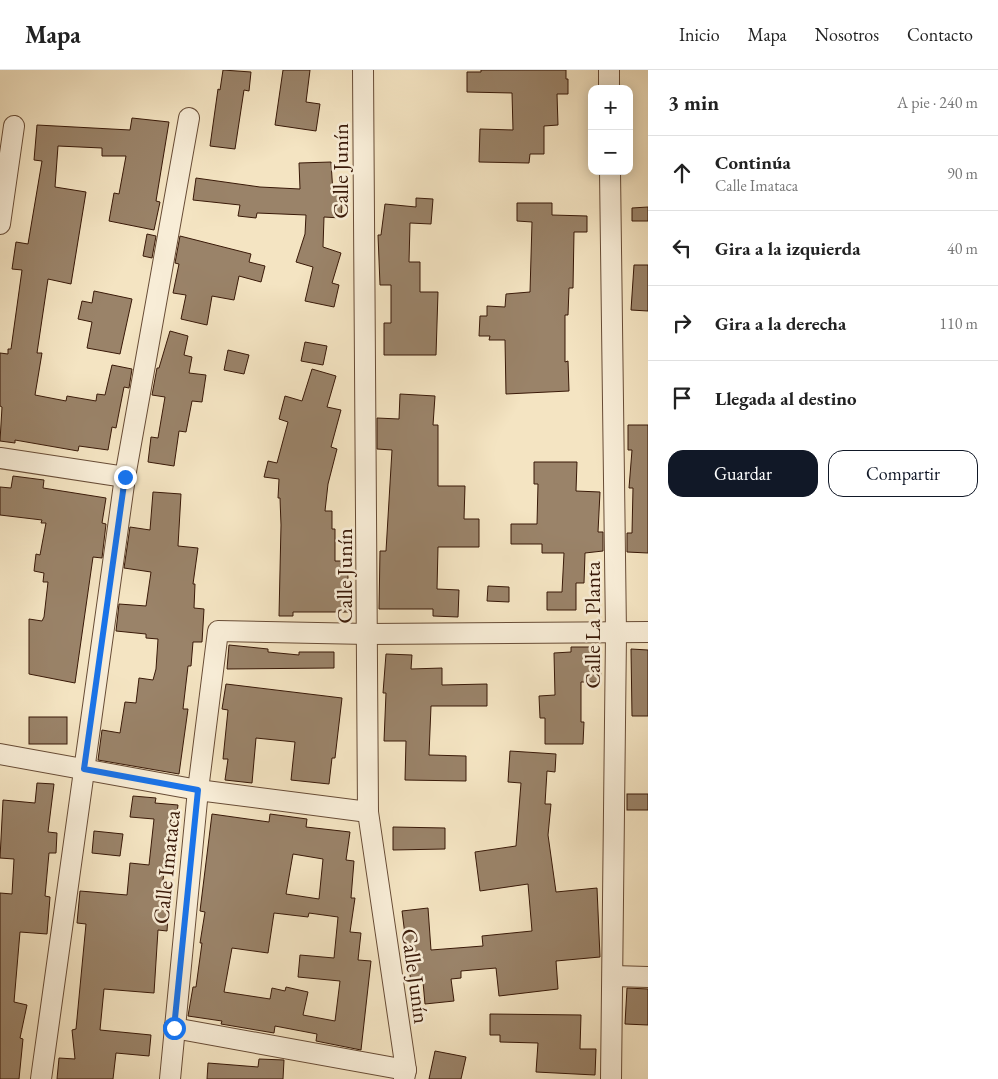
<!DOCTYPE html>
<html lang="es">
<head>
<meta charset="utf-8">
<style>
	body { margin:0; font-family:"EB Garamond",serif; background:#f6f6f6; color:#222 }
	.controls { position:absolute; right:15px; top:15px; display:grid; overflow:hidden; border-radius:10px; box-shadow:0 2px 12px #0003 }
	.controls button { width:45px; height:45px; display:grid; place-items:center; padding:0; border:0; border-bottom:1px solid #e0e0e0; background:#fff; color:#222; font:25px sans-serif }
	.stop { position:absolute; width:15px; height:15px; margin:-11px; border:4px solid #1a73e8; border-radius:50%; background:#fff }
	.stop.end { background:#1a73e8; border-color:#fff; box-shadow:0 1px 5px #0008 }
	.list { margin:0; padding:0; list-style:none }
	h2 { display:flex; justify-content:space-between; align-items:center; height:65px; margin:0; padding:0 20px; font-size:21px }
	h2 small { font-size:16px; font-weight:400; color:#767676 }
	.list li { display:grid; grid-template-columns:32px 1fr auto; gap:15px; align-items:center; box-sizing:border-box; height:75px; padding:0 20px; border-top:1px solid #e0e0e0 }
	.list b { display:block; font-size:19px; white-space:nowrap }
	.list p { margin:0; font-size:16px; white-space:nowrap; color:#767676 }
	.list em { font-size:16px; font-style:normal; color:#767676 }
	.actions { display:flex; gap:10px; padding:15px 20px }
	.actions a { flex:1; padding:11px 0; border:1px solid #111827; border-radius:15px; text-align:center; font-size:18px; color:#111827 }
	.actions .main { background:#111827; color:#fff }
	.icon { flex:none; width:28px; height:28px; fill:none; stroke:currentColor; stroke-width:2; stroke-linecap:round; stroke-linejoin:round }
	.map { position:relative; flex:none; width:648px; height:1009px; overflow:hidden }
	header { display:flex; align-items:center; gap:30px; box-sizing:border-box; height:70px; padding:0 25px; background:#fff; border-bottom:1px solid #e0e0e0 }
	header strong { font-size:24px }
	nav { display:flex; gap:28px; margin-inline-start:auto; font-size:18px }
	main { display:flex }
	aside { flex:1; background:#fff }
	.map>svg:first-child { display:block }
</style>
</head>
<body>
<header>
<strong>Mapa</strong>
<nav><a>Inicio</a><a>Mapa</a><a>Nosotros</a><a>Contacto</a></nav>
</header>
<main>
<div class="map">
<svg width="648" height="1009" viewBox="0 0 648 1009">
	<rect width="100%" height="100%" fill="#f4e4c2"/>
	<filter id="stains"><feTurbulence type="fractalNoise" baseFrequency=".004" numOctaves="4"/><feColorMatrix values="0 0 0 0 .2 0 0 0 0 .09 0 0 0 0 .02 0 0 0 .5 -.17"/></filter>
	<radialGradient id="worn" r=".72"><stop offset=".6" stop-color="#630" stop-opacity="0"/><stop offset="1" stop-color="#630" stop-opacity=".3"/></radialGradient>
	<g fill="#9a8369" stroke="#391908" fill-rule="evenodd">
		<path d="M223 0 251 2 249 21 244 20 235 79 210 76 218 19 220 20Z"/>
		<path d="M283 0H310L306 32 320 34 316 61 275 55Z"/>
		<path d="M481 0H566V9H568V24H557L558 55 544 56V84H530L529 93 479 92 480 59 513 60 512 23 467 22V2H481Z"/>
		<path d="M132 48 169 52 156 131 160 132 154 160 109 151 114 123 119 124 126 86H102V78L58 76 55 117 86 122 71 214 48 209 37 283H42L35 325 66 331 67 326 96 331 97 324 105 325 112 295 132 299 129 318 124 317 116 358 112 357 108 380 79 376 78 381 15 370V373L0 371 2 337 0 336V283L8 284V279H11L22 200 12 199 16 172 28 174 42 91 34 90 37 55 130 60Z"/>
		<path d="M331 92 333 123 343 124 341 148 324 147 323 177 341 183 332 213 339 215 334 237 305 231 313 197 296 192 305 164 306 145 257 143 256 148 238 146 240 135 193 130 196 108 260 117 300 119 299 93Z"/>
		<path d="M416 128 433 129 431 154 410 153 409 192H420V222H438L436 285H384V253H391V215H380L378 165H381L385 134 416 137Z"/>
		<path d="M517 133H552V145L587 146V162H574L573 218H569L568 245H565V292L568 291 569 321 506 324 505 270H489L490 266H479L480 246H487V236L505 237 506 224 530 222 532 152 517 151Z"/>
		<path d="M648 137V151H632V138Z"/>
		<path d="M147 164 156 166 152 188 143 186Z"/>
		<path d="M180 166 251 184 249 192 265 196 261 212 239 206 234 230 212 226 207 255 181 249 186 225 173 223 179 194 175 193Z"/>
		<path d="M634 195H648V241L631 240Z"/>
		<path d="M94 221 132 229 120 284 87 278 92 252 78 249 82 231 92 233Z"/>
		<path d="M170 261 188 266 184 285 192 287 189 303 206 305 202 332 192 331 186 362 179 361 174 396 148 392 151 367 158 368 165 327 152 325 157 298H159Z"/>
		<path d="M305 272 327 276 323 295 301 291Z"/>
		<path d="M228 280 249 285 244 304 224 300Z"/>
		<path d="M312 299 336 306 327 337 341 340 331 377 337 379 328 414 325 441H332V459H335V491H347L350 542H293V546H279L281 455 280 428H278L279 409 264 407 268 391 277 393 288 352 279 349 285 326 302 331Z"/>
		<path d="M400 324 435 326 433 355H438V416H465L464 449H479V477H438L437 519 459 520 458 547 433 546V539H379L380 481H386L392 380 377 379V348L399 349Z"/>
		<path d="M628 355H648V483L627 482V463H632L633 418H629L632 380H628Z"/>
		<path d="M534 392H577L576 421 600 422 598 462H603V481L585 483 584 513H576V540H547V522H562L564 483H542V474H511V454H537L538 414H534Z"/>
		<path d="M13 406 44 410 43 418 106 428 102 453 106 454 102 488 93 487 75 613 29 604V549L42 551 44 547 48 512H43L44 503 34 501 36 484 40 485 46 453H41L42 450 0 445V417L11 418Z"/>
		<path d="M153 422 181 424 178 476 198 478 193 514H195L194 538 204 539 202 572H193L191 596H188L183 639H188L179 704 98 690 102 660 120 663 125 632 136 633 139 608 153 610 156 599 158 569 146 568V564L116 561 119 534 146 536 151 502 124 498 130 457 150 460Z"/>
		<path d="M488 516 509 517V532L487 531Z"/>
		<path d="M229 575 268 579V582L299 585V582H334V598L227 599Z"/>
		<path d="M571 577H600L601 612H581V652H584L583 674H545V648H540L539 626 555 625 554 583 571 582Z"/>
		<path d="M631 579 648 580V646H632Z"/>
		<path d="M386 584 412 585 411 599 442 598V615L487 614V636H431L429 685 466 686V711L405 710 406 671H384L386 623H383Z"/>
		<path d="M226 614 342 628 335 688H332L329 714 291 710 295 672 256 668 252 713 225 710 228 689H223L228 640 222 639Z"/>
		<rect x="29" y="647" width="38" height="27"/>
		<path d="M510 681 556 684 555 702 547 701 545 734H551L548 765 556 822 597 818 600 887 556 891 558 919 499 926 496 898 461 901V908L451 909 454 931 425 934 423 912 411 913 402 841 428 838 431 880 483 876 482 866 532 861 528 814 480 821 475 782 516 776 521 713 508 712Z"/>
		<path d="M37 713 54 714 48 762 57 763 56 783H49L45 826 50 827 47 864 20 862 14 932 27 935 20 968 23 969 19 1009H0V823L12 824 14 789 0 788 3 730 35 733Z"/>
		<rect x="627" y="724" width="21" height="16"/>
		<path d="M133 726 156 728 155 733 178 735 172 784H166L161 828 163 829 162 834H169L167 861 158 860 154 923 104 919 100 960 151 965 149 986 116 983 113 1009H57L59 988 75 989 72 960 76 959 86 854 77 853 80 821 127 825 130 793 149 795 154 749 130 747Z"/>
		<path d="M212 744 269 752 270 744 307 749 306 757 350 762 346 790 354 791 351 828H355L350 862 361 863 358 890 371 891 361 980 316 971 317 964 275 956 274 963 221 954 222 951 188 946 193 917H196L202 873H200L205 842 200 841ZM293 784 323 789 319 829 286 824ZM274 843 308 847 309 843 338 847 334 888 300 885 298 907 340 911 335 951 303 945 308 922 286 917 285 921 272 918 270 929 224 922 232 878 268 883Z"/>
		<path d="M393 757 445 758V779L393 780Z"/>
		<path d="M94 761 123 764 120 786 92 783Z"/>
		<path d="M627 918 648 919V955L625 954Z"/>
		<path d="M490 944 581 945 580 979H596L595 1005 536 1002 538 973 500 972V965H490Z"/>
		<path d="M435 981 466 987 461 1009H429Z"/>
		<path d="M259 989 284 990 283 1009H207L208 993 258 997Z"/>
	</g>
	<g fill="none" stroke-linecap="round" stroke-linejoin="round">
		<g stroke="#684c36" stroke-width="22">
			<g id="street">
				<path d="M363 0 368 742 406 1000 404 1009"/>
				<path d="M609 0V19"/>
				<path d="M610 101 616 563 611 1009"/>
				<path d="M0 154 14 56"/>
				<path d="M0 388 125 407"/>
				<path d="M0 684 198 720 368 742"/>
				<path d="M613 906 648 907"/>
				<path d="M174 958 406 1000"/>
				<path d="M41 1009 125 407 189 48"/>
				<path d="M170 1009 198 720 218 561 368 564 648 562"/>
			</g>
		</g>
		<use href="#street" stroke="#f8edd7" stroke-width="20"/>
	</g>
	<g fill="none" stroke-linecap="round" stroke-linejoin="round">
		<path stroke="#1a73e8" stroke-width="6" d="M125 407 84 699 198 720 174 958"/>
	</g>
	<g text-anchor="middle" stroke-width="5" stroke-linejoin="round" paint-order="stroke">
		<g font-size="22" fill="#391908" stroke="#f8edd7">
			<text transform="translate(340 101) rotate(-90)" y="8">Calle Junín</text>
			<text transform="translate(344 506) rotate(-90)" y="8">Calle Junín</text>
			<text transform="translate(592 555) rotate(-90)" y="8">Calle La Planta</text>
			<text transform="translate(166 797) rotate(-84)" y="8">Calle Imataca</text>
			<text transform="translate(416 906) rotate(82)" y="8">Calle Junín</text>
		</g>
	</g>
	<rect width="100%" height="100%" filter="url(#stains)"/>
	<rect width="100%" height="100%" fill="url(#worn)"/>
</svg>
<div class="controls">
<button>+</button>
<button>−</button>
</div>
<div class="stop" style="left:174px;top:958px"></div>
<div class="stop end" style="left:125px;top:407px"></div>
</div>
<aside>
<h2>3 min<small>A pie · 240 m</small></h2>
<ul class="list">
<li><svg class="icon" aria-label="ahead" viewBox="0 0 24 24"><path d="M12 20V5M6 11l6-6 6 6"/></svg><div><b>Continúa</b><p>Calle Imataca</p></div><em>90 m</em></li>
<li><svg class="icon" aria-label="left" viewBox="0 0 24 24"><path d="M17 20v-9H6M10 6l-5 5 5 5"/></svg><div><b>Gira a la izquierda</b></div><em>40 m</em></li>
<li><svg class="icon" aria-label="right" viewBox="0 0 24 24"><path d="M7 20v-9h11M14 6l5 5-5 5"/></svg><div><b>Gira a la derecha</b></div><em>110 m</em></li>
<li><svg class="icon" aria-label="arrive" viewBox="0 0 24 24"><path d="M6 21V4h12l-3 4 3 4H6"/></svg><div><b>Llegada al destino</b></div></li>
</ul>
<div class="actions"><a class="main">Guardar</a><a>Compartir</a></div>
</aside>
</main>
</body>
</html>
